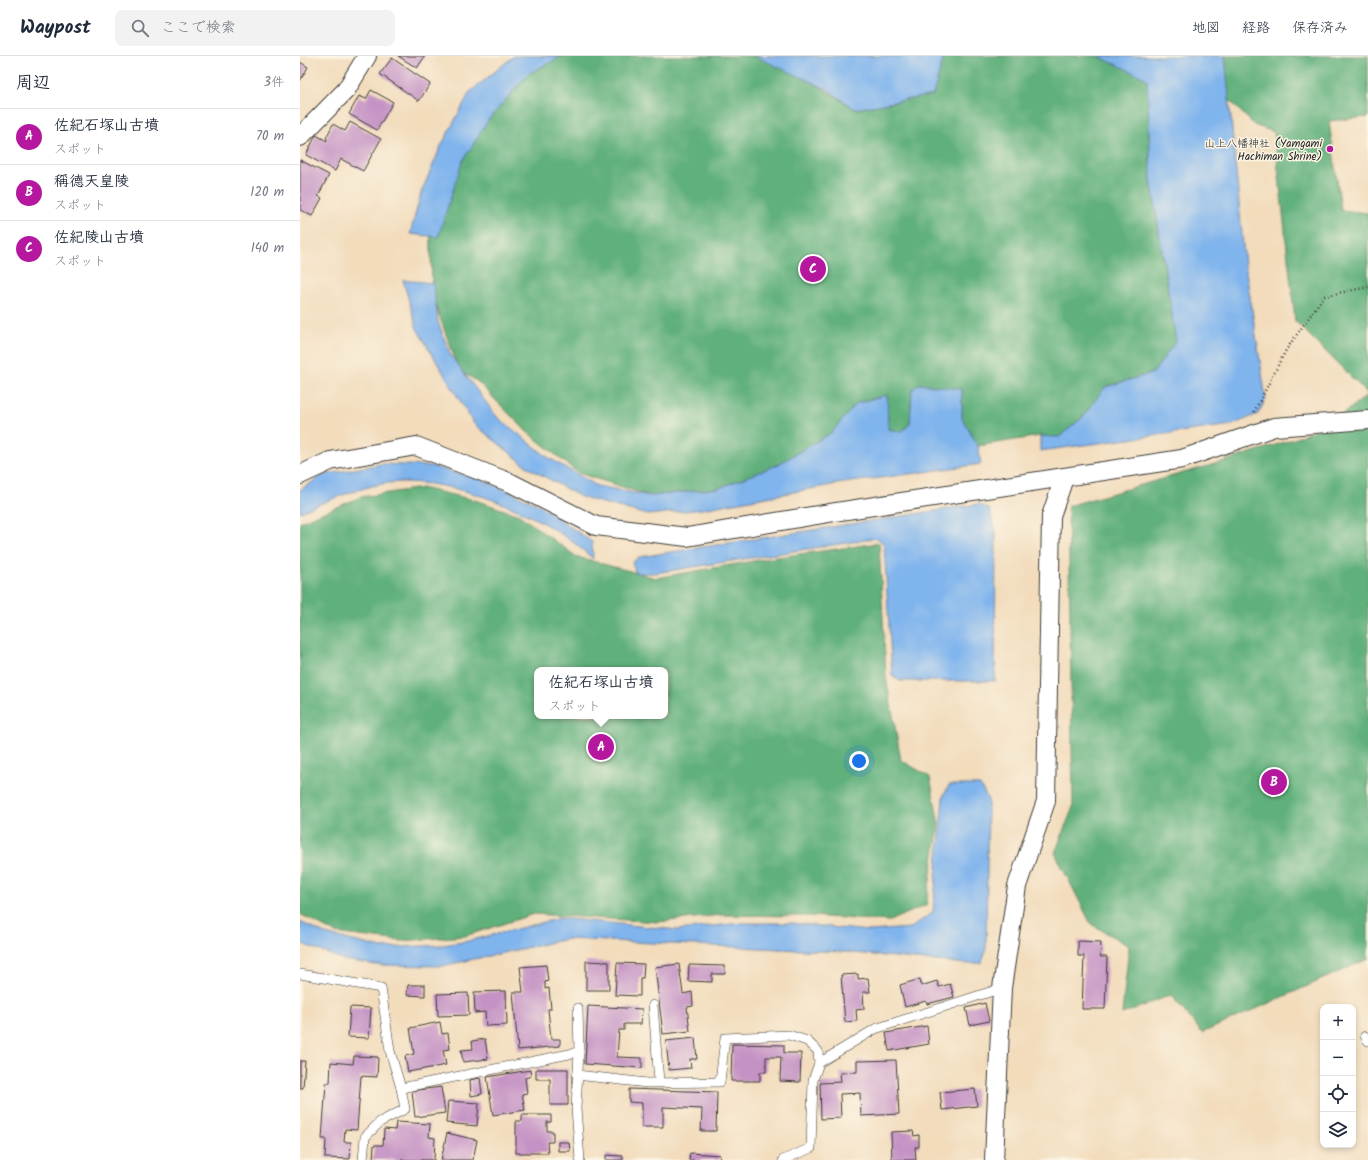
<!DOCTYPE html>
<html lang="ja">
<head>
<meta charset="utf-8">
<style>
	body { margin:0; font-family:Kalam,"Klee One",sans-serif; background:#f2f2f3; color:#1f2937 }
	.controls { position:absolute; right:12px; bottom:12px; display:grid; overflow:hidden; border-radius:8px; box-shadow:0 2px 6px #0003 }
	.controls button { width:36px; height:36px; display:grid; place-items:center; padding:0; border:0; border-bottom:1px solid #e0e1e3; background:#fff; color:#1f2937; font:20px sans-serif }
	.you { position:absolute; left:559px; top:705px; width:14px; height:14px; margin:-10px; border:3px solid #fff; border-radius:50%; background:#1a73e8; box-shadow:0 0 0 6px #1a73e833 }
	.badge { display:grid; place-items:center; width:26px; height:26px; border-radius:50%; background:#b5179e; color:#fff; font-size:13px; font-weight:700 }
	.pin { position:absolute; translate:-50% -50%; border:2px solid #fff; box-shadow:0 1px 4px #0006 }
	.popup { position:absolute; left:234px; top:611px; width:134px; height:52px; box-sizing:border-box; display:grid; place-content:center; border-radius:8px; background:#fff; filter:drop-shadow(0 1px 3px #0005); font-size:13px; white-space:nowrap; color:#747a83 }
	.popup b { font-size:15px; color:#1f2937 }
	.popup::after { content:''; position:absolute; left:50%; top:100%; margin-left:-8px; border:8px solid transparent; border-top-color:#fff }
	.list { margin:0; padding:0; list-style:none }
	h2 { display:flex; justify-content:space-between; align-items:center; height:52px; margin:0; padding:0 16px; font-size:17px }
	h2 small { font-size:13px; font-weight:400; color:#747a83 }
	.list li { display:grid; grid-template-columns:26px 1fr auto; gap:12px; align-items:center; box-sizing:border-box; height:56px; padding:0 16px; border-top:1px solid #e0e1e3 }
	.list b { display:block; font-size:15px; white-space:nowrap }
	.list p { margin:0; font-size:13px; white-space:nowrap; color:#747a83 }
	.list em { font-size:13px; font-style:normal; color:#747a83 }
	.icon { flex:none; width:22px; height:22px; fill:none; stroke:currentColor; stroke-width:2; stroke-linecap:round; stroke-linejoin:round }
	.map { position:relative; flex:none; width:1068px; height:1104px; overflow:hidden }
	header { display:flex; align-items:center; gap:24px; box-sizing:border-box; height:56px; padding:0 20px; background:#fff; border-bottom:1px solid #e0e1e3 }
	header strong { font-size:19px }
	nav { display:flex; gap:22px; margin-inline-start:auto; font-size:14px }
	.search { width:280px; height:36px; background:#f2f2f3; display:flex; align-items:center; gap:10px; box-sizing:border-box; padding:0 14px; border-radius:8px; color:#747a83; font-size:15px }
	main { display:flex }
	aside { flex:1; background:#fff }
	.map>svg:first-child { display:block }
</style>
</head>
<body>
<header>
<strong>Waypost</strong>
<div class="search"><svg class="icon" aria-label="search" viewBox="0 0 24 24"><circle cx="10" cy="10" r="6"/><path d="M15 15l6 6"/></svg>ここで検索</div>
<nav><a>地図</a><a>経路</a><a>保存済み</a></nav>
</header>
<main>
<aside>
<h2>周辺<small>3件</small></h2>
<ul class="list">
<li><span class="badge">A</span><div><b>佐紀石塚山古墳</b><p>スポット</p></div><em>70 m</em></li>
<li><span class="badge">B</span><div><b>稱德天皇陵</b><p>スポット</p></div><em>120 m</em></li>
<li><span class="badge">C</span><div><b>佐紀陵山古墳</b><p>スポット</p></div><em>140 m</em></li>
</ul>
</aside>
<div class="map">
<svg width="1068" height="1104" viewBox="0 0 1068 1104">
	<rect width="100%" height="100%" fill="#fcf5e5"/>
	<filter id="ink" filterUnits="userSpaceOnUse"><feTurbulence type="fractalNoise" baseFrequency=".025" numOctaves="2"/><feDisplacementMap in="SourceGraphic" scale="8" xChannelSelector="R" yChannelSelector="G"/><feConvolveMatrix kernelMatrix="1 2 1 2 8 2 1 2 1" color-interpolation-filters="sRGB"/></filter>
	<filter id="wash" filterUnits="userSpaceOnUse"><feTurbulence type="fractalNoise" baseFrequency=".012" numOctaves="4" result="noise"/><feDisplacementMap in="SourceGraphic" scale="16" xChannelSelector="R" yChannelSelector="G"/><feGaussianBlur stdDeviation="0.9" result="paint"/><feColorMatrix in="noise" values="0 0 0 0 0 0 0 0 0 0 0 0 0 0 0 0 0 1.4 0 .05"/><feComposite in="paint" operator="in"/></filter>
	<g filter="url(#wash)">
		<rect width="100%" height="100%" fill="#f2dcbc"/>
		<g fill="#60b07b" stroke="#3e664c" fill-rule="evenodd">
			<path d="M248 0H470L556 53 633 39 644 0H798L847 22 851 123 876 285 853 317 805 331 782 362 759 381 740 380 678 390 662 362V333L612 334 610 368 601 376 588 374 587 339 557 347 531 377 477 409 419 432 351 440 278 417 225 374 178 326 159 314 132 240 130 150 177 61Z"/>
			<path d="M925 0H1068V61L1029 65 1041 154 1068 157V338L995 265 974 76 954 69 929 44Z"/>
			<path d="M1068 339V903L902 977 871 939 822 958 829 890 791 868 755 797 773 751 768 450 925 405 994 383 1031 367Z"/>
			<path d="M122 432 175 444 219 459 277 501 356 522 471 502 579 487 586 621 601 704 630 721 639 768 626 849 590 865 510 860 421 859 358 866 234 858 165 880 101 885 35 877 0 858V466L61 441ZM237 614H365V660H237Z"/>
		</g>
		<g fill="#7fb4ed" stroke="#4e6884">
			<path d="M214 0H262L228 18 189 63 162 106 138 181 110 178 121 137 141 90 170 36Z"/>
			<path d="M454 0H644L633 39 555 53 527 33Z"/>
			<path d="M798 0H925L945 209 966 343 958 358 932 369 740 395V380L759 381 782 362 805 331 853 317 876 285 851 123 847 23Z"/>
			<path d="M103 224 133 227 138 266 151 300 197 361 249 402 297 430 352 440 419 432 477 409 531 377 557 347 587 339 588 373 601 376 610 368 612 334 619 328 662 333V362L678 390 681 408 537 428 402 453 348 459 281 441 229 412 174 368 117 273Z"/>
			<path d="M81 408 131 410 183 424 239 449 292 486 293 503C248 460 167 427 105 426 72 425 30 444 0 456V434L23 419Z"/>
			<path d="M679 448 689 453 696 475 695 625H600L592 619 584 488 577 482 355 517H336L332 507 339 501Z"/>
			<path d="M649 729H680L688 743 686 892 682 907 667 908 543 896 267 883 142 910 76 909 44 904 0 887V866L25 878 82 892 143 889 168 885 261 862 378 874 441 867H492L569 875 611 872 633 856 643 741Z"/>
		</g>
		<g id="blocks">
			<g fill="#c492c4">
				<path d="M98 0H125L117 12Z"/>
				<path d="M92 2 130 28 119 45 80 18Z"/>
				<path d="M0 6 8 11 0 25Z"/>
				<path d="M71 34 93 46 77 74 49 58 59 40 66 43Z"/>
				<path d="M50 66 81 83 63 115 41 103 35 115 6 99 16 79 27 85V83L26 82 33 68 45 75Z"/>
				<path d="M0 104 29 119 18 140 22 142 12 160 0 154Z"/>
				<path d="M778 885 801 886 800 901H807L805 953H782L784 900H778Z"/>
				<path d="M286 905 309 906V934H286Z"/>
				<path d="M317 907 344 908 343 922H340V940L315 939Z"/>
				<path d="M379 908 383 938 392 936 393 950 387 951 390 975 363 978 355 911Z"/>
				<path d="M246 909 248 925 245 926V933L249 932 251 953H248L251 983H260V990L218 994 213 936H223L220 911Z"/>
				<path d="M389 909 425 910V918H412V926L388 925Z"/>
				<path d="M558 918V923L568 922 570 936H563L564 953 556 954 557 965 545 966 541 919Z"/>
				<path d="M620 923 621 930 637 925 639 931 650 928 654 941 627 948 626 945 605 951 600 929Z"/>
				<path d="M108 929H125V940L107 939Z"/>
				<path d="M206 935 207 969 186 970 185 956 175 957 174 936Z"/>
				<path d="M168 937 169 959 138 960 137 938Z"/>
				<path d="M685 947 689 965 670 969 666 952Z"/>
				<path d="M288 950 342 953 341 968H324V974H319L317 1001 342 1002V1012L285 1008Z"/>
				<path d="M50 951 71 952 69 982 48 981Z"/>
				<path d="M140 966 142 978 148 977 150 993 143 994 146 1009 108 1016 105 1000 114 998 110 972Z"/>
				<path d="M627 970 629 988 589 995 586 977Z"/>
				<path d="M395 982 397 1003H390L391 1012 369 1014 366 985Z"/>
				<path d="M185 983 188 1003 163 1006 161 994 173 993 172 985Z"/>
				<path d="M432 988 484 989V997H501L500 1026 480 1025 481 1001H466V1016H460V1025H431Z"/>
				<path d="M54 1000 78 1001 77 1021 61 1020 57 1074 45 1073 44 1086H51L50 1103 25 1102 26 1083H22L26 1027H30L31 1006 53 1008Z"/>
				<path d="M596 1004 599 1058 561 1060 560 1037 540 1038 541 1062 521 1063 520 1027 541 1026 540 1017 557 1016V1005Z"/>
				<path d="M0 1005H5L3 1032H0Z"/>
				<path d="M236 1013H268V1049H250V1023H236Z"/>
				<path d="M230 1014 231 1020 225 1022 227 1037 222 1038 225 1054 193 1059 187 1021Z"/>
				<path d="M180 1022 182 1038 171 1040 170 1024Z"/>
				<path d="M141 1031 145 1057 115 1061 112 1035Z"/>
				<path d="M329 1033 417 1036 416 1075H401L402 1053 363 1051V1071H342V1047L329 1046Z"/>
				<path d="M675 1033 677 1050 642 1054 640 1036Z"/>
				<path d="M148 1045 179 1047 177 1070 146 1067Z"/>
				<path d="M222 1059H251V1066H247V1075H253V1086H247L248 1097H216V1065H222Z"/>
				<path d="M96 1066 130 1068 129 1081 135 1082 134 1104H73L74 1089H83L84 1073 95 1074Z"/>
				<path d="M613 1075 614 1080 619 1079V1091H615L616 1104H592L591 1076Z"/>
				<path d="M147 1077 177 1084 173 1104H141Z"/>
				<path d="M258 1086H269L270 1095H258Z"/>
				<path d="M390 1097 420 1099 419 1104H389Z"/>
				<path d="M306 1099 323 1100V1104H306Z"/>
			</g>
		</g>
	</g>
	<g filter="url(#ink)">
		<use href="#blocks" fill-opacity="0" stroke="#3c3934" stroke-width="1"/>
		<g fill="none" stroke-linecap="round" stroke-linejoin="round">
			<g stroke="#3c3934" stroke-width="10">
				<g id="lane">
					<path d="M0 918 81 932 90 995 101 1032 105 1053 80 1066 65 1081 63 1104"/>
					<path d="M353 949 359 1026"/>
					<path d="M278 952 279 996 276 1052 280 1104"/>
					<path d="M1065 980 1068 985"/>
					<path d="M519 1007 575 973 702 932"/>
					<path d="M277 1019 347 1027 420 1026 425 982 489 979 507 985 518 995 519 1007 513 1024 511 1092 483 1104"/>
					<path d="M101 1032 279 996"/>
				</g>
			</g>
			<g stroke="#3c3934" stroke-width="20">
				<g id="street">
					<path d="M0 81 46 34 67 0"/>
					<path d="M0 419 30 405 116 390 211 427 296 470 387 481 535 456 882 403 974 371 1068 364"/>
					<path d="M694 1104 702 932 717 830 746 745 751 460 764 422"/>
				</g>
			</g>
			<path stroke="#3c3934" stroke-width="2.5" stroke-dasharray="1 3" stroke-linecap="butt" d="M954 356 986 294 1024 240 1068 231"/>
			<use href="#lane" stroke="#fff" stroke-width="9"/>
			<use href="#street" stroke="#fff" stroke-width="18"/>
		</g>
	</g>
	<circle fill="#b5179e" stroke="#fcf5e5" stroke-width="1.5" cx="1030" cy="93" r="4"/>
	<g text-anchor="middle" stroke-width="3" stroke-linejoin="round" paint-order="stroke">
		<g font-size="11" fill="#1c1c1c" stroke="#fcf5e5" text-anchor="end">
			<text x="1022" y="91">山上八幡神社 (Yamgami<tspan x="1022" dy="13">Hachiman Shrine)</tspan></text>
		</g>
	</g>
</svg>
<div class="controls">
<button>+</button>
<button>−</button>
<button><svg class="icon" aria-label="locate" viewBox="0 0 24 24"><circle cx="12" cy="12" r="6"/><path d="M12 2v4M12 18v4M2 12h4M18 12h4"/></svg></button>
<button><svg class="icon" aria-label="layers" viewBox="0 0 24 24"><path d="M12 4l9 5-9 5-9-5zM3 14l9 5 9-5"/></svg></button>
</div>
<div class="you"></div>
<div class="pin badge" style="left:301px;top:691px">A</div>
<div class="popup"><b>佐紀石塚山古墳</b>スポット</div>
<div class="pin badge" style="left:974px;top:726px">B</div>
<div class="pin badge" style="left:513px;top:213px">C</div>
</div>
</main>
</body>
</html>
